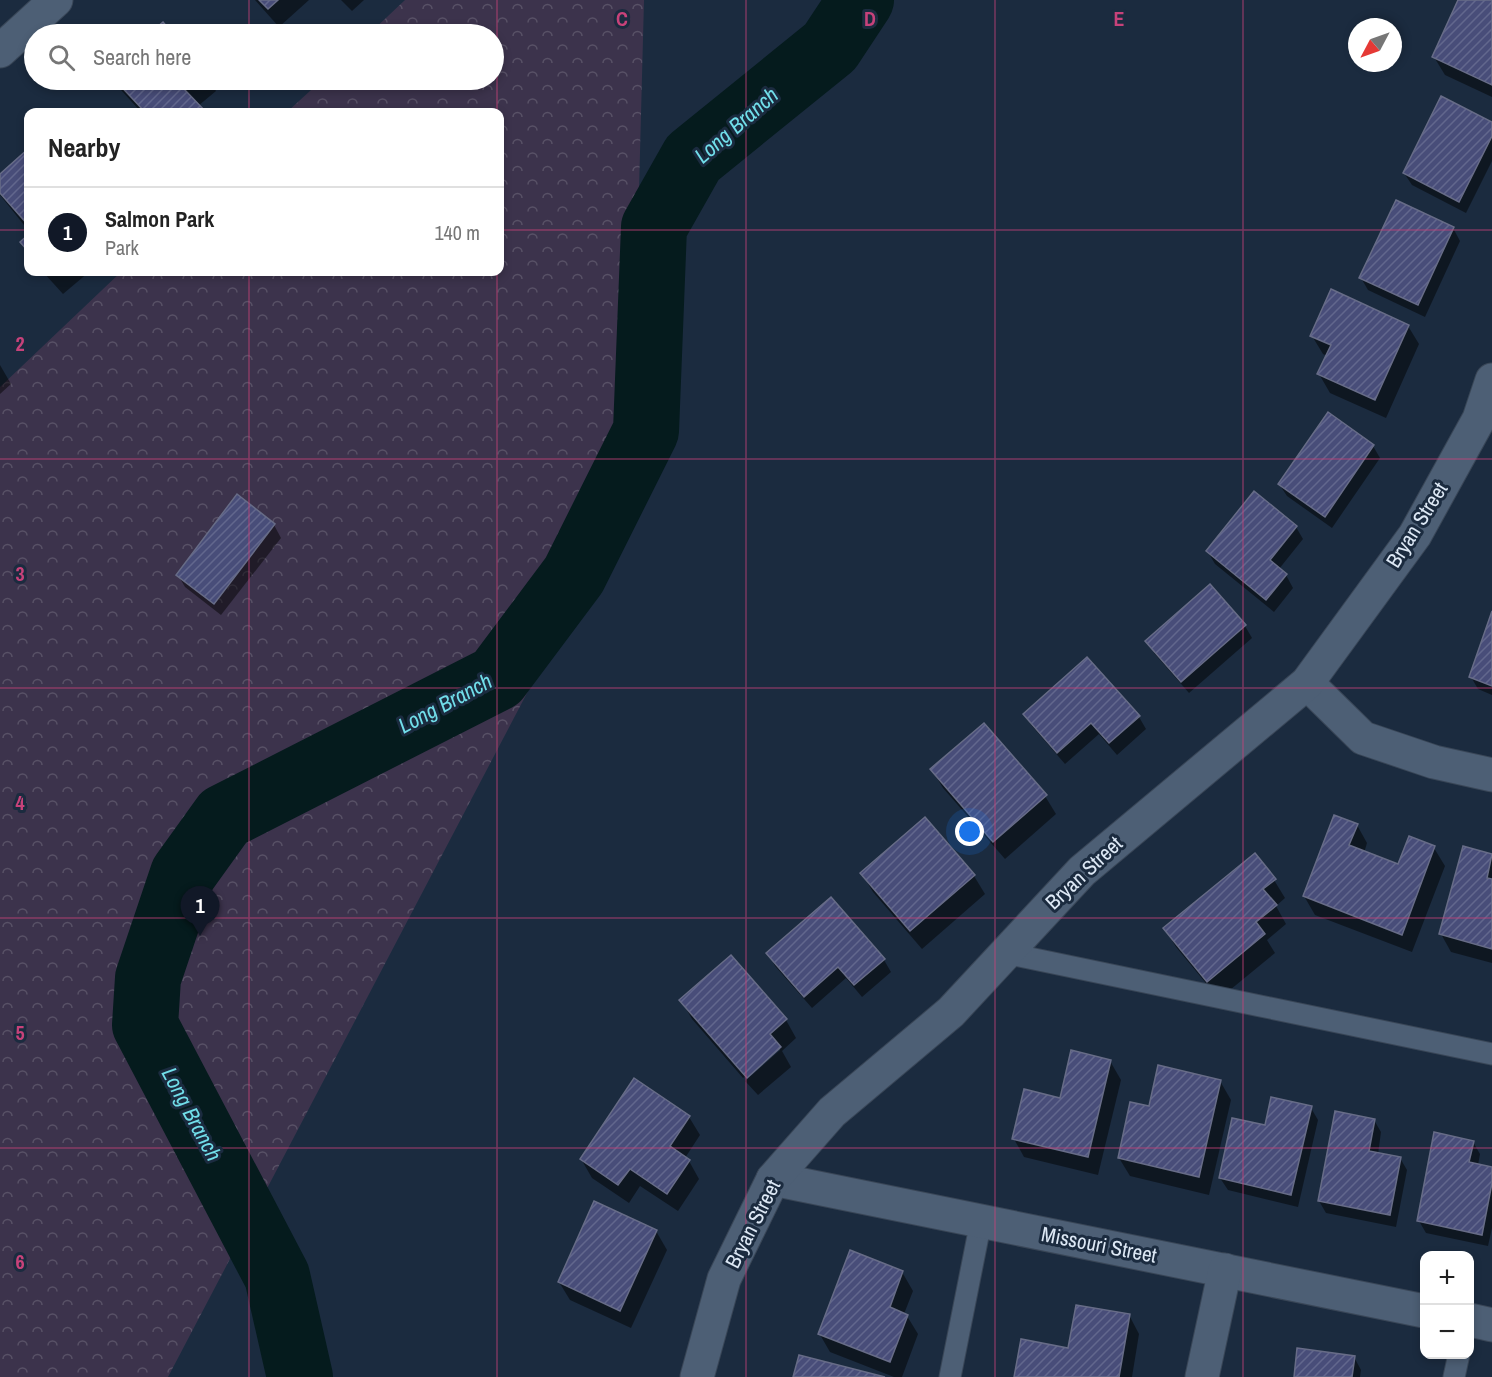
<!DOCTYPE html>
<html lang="en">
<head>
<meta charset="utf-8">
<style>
	body { margin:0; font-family:"Archivo Narrow",sans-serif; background:#f2f2f2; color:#222 }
	.controls { position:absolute; right:18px; bottom:18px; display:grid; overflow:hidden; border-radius:12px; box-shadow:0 3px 9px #0003 }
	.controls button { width:54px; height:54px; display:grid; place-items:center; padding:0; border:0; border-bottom:2px solid #e0e0e0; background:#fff; color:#222; font:30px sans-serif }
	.compass { position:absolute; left:1348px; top:18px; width:54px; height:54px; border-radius:50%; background:#fff; box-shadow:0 3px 9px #0003; rotate:229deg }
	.you { position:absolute; left:970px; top:832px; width:21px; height:21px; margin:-15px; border:4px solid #fff; border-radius:50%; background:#1a73e8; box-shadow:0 0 0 9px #1a73e833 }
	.badge { display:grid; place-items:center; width:39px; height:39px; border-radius:50%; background:#111827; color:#fff; font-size:20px; font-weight:700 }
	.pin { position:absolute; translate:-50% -50px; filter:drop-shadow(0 2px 3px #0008) }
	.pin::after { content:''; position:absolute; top:32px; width:21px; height:18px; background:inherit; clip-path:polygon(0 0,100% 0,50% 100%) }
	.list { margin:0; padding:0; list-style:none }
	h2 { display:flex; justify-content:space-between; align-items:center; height:78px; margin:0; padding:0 24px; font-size:26px }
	h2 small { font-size:20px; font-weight:400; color:#767676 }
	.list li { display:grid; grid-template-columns:39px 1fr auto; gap:18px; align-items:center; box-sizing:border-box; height:90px; padding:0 24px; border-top:2px solid #e0e0e0 }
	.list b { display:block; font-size:22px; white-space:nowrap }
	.list p { margin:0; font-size:20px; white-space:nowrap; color:#767676 }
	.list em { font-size:20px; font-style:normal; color:#767676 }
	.icon { flex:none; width:33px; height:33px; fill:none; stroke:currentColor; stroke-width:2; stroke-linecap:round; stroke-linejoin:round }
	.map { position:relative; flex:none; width:1492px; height:1377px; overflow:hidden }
	.search { position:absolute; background:#fff; box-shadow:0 3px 9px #0003; left:24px; top:24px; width:480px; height:66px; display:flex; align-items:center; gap:15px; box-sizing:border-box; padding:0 21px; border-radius:33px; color:#767676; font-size:22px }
	.panel { position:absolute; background:#fff; box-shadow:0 3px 9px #0003; left:24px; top:108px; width:480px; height:168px; border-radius:12px }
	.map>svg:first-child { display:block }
</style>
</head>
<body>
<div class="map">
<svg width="1492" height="1377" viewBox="0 0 1492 1377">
	<defs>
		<pattern id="park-crowns" width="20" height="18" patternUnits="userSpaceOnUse" patternTransform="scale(1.5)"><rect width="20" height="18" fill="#3c334c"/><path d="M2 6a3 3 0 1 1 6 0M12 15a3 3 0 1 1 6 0" fill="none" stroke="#585166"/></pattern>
		<pattern id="building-hatch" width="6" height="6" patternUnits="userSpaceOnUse" patternTransform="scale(1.5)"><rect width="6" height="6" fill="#484d79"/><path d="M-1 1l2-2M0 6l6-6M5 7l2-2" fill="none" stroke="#62678d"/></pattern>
	</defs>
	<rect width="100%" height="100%" fill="#1b2b3f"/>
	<path fill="url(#park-crowns)" d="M405 0H644L631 495 168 1377H0V387L121 272H500V112H287L322 80H494V34H369Z"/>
	<g fill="#0007">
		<path d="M255 0H309L279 27Z"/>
		<path d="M341 0H364L352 11Z"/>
		<path d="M1460 0H1492V97L1445 75 1434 57Z"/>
		<path d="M114 80H209L216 91 198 106 204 112H141L121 90Z"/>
		<path d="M1492 124V161L1466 213 1412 185 1404 173Z"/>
		<path d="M28 151V230L0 195V176Z"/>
		<path d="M1453 228 1460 241 1425 317 1368 290 1361 278Z"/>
		<path d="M43 272H89L63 294Z"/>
		<path d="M1408 326 1419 344 1386 418 1330 393 1319 374 1327 356 1323 354 1312 336Z"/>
		<path d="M0 365 11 384 0 394Z"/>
		<path d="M1373 446 1380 458 1332 528 1287 496 1279 484Z"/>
		<path d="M274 525 281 538 221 615 185 587 178 575Z"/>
		<path d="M1296 527 1303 539 1279 569 1286 575 1293 588 1274 612 1215 564 1208 552Z"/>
		<path d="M1210 586 1245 626 1252 638 1189 693 1154 653 1147 641Z"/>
		<path d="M1492 616V695L1478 689 1471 677Z"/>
		<path d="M1025 714 1139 717 1146 729 1117 755 1099 734 1065 764 1032 726Z"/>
		<path d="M932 770 1045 796 1056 814 1005 859 943 788Z"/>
		<path d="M1357 825 1367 843 1364 853 1399 866 1434 848 1445 866 1412 952 1315 915 1304 896Z"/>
		<path d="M1464 848 1492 856V963L1451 952 1441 934Z"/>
		<path d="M862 874 974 876 985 894 922 949 873 892Z"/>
		<path d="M1274 880 1285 898 1276 906 1286 924 1267 940 1275 953 1219 999 1176 947 1165 929Z"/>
		<path d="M768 953 884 960 891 972 862 997 846 978 812 1008 775 966Z"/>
		<path d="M681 1000 786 1020 796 1038 782 1051 791 1067 758 1095 745 1081 780 1050V1046L743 1078 692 1019Z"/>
		<path d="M1110 1061 1121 1080 1098 1175 1024 1157 1014 1139Z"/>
		<path d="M1220 1081 1231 1100 1209 1195 1130 1176 1119 1158 1150 1108Z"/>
		<path d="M1311 1108 1318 1120 1298 1207 1228 1190 1220 1178 1266 1127Z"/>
		<path d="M689 1117 700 1135 685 1158 689 1161 699 1179 678 1211 640 1186 629 1203 592 1178 581 1159Z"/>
		<path d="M1374 1120 1381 1132 1378 1154 1400 1158 1407 1170 1396 1227 1326 1213 1319 1201Z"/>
		<path d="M1473 1142 1480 1154 1478 1165 1492 1168V1228L1488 1246 1426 1233 1419 1221Z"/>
		<path d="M656 1231 667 1250 631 1328 570 1300 559 1282Z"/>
		<path d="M902 1272 913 1291 904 1314 907 1316 918 1334 902 1377H894L830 1352 819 1333Z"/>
		<path d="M1129 1315 1139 1334 1132 1377H1016Z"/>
		<path d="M1354 1357 1361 1370 1360 1377H1295Z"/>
	</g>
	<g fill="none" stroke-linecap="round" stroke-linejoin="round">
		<path stroke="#051b1d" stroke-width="66" d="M300 1377 277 1276 145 1025 148 978 183 874 224 817 497 678 574 575 646 431 654 227 693 158 830 47 861 0"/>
	</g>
	<g fill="url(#building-hatch)" stroke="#676c87" stroke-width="1.5">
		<path d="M259 0H278L268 9Z"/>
		<path d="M1458 0H1492V85L1432 57Z"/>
		<path d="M163 22 173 34H149Z"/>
		<path d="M115 80H197L185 90 206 112H145Z"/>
		<path d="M1441 96 1492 122V136L1459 202 1403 173Z"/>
		<path d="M28 149V225L0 193V174Z"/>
		<path d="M1396 200 1454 227 1418 305 1359 278Z"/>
		<path d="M28 235V251L20 242Z"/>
		<path d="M1331 289 1409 325 1375 400 1317 374 1331 345 1310 336Z"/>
		<path d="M1328 412 1374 445 1325 517 1278 484Z"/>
		<path d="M1254 491 1297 526 1270 560 1287 574 1266 600 1206 551Z"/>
		<path d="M237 494 275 524 214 604 176 575Z"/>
		<path d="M1210 584 1246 625 1181 682 1145 641Z"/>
		<path d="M1492 611V686L1469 677Z"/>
		<path d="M1087 657 1140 716 1109 743 1091 723 1057 753 1023 714Z"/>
		<path d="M984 723 1047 795 993 842 930 769Z"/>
		<path d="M1334 815 1358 824 1349 845 1398 864 1409 836 1435 846 1402 935 1303 896Z"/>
		<path d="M925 817 975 875 910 931 860 873Z"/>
		<path d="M1463 846 1492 854 1487 878 1492 879V949L1439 934Z"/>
		<path d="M1255 853 1276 879 1263 889 1277 905 1256 922 1265 934 1207 982 1163 928Z"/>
		<path d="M831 897 885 959 854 985 838 967 804 997 766 953Z"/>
		<path d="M731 955 787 1019 770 1034 781 1047 747 1078 679 1000Z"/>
		<path d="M1071 1050 1111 1060 1088 1157 1012 1139 1024 1089 1060 1098Z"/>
		<path d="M1158 1065 1221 1080 1199 1177 1118 1158 1130 1102 1149 1106Z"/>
		<path d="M634 1078 690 1116 670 1146 690 1160 667 1194 630 1169 618 1185 580 1159Z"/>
		<path d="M1271 1097 1312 1106 1291 1195 1219 1178 1232 1118 1265 1125Z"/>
		<path d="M1335 1111 1375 1119 1369 1151 1401 1157 1390 1215 1318 1201Z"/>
		<path d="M1434 1132 1474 1141 1469 1162 1492 1167V1183L1482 1235 1417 1221Z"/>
		<path d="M594 1201 657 1230 620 1311 558 1282Z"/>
		<path d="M850 1250 903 1271 890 1307 908 1315 890 1362 818 1334Z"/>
		<path d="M1076 1305 1130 1314 1119 1377H1014L1021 1339 1068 1348Z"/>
		<path d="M1297 1348 1355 1356 1352 1377H1294Z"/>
		<path d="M799 1355 885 1377H793Z"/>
	</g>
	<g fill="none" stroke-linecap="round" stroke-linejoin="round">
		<g stroke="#394657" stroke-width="23">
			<g id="lane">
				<path d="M1005 953 1492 1054"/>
				<path d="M950 1377 981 1221"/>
				<path d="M1454 1377 1459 1354"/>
			</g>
		</g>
		<g stroke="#394657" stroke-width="35">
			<g id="street">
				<path d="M0 51 56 0"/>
				<path d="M1307 683 1363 738 1434 762 1492 775"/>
				<path d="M773 1179 1424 1311"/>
				<path d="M1470 1320 1492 1325"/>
				<path d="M697 1377 724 1279 773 1179 832 1112 951 1012 1082 871 1307 683 1415 535 1479 419 1492 380"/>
				<path d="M1202 1377 1225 1270"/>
			</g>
		</g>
		<use href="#lane" stroke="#4d5f75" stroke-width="21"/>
		<use href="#street" stroke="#4d5f75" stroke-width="33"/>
	</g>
	<path fill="none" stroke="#c7427a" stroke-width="1.5" stroke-opacity="0.55" d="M249 0V34M497 0V112M746 0V1377M995 0V1377M1243 0V1377M249 80V112M0 230H28M500 230H1492M249 272V1377M497 272V1377M0 459H1492M0 688H1492M0 918H1492M0 1148H1492"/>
	<g text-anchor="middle" stroke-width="6" stroke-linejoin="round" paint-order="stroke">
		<g font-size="21" fill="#dde8f5" stroke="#1b2b3f">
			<text transform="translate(1417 525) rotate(-58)" y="7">Bryan Street</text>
			<text transform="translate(1084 873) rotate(-43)" y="7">Bryan Street</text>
			<text transform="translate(753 1224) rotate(-63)" y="7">Bryan Street</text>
			<text transform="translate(1099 1245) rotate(11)" y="7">Missouri Street</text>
		</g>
		<g font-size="22" font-style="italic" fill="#71deea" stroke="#1b2b3f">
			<text transform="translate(736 125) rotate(-41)" y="8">Long Branch</text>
			<text transform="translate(445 703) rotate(-28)" y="8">Long Branch</text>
			<text transform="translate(192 1114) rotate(62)" y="8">Long Branch</text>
		</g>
	</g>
	<g font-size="20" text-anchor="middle" font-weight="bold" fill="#c7427a" stroke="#1b2b3f" stroke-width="6" stroke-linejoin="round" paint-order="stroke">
		<text x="622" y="26">C</text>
		<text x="870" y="26">D</text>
		<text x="1119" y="26">E</text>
		<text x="20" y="351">2</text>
		<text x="20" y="581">3</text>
		<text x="20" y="810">4</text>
		<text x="20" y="1040">5</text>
		<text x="20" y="1269">6</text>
	</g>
</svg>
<div class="controls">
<button>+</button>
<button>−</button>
</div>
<svg class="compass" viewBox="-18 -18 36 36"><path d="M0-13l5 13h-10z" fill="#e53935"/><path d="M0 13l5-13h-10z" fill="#767676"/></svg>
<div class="you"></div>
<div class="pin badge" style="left:200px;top:936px">1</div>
<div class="search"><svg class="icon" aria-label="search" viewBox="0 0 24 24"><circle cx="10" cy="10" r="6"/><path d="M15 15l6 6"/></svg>Search here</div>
<section class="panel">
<h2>Nearby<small></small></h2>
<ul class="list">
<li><span class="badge">1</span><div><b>Salmon Park</b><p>Park</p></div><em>140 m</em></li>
</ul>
</section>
</div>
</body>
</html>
